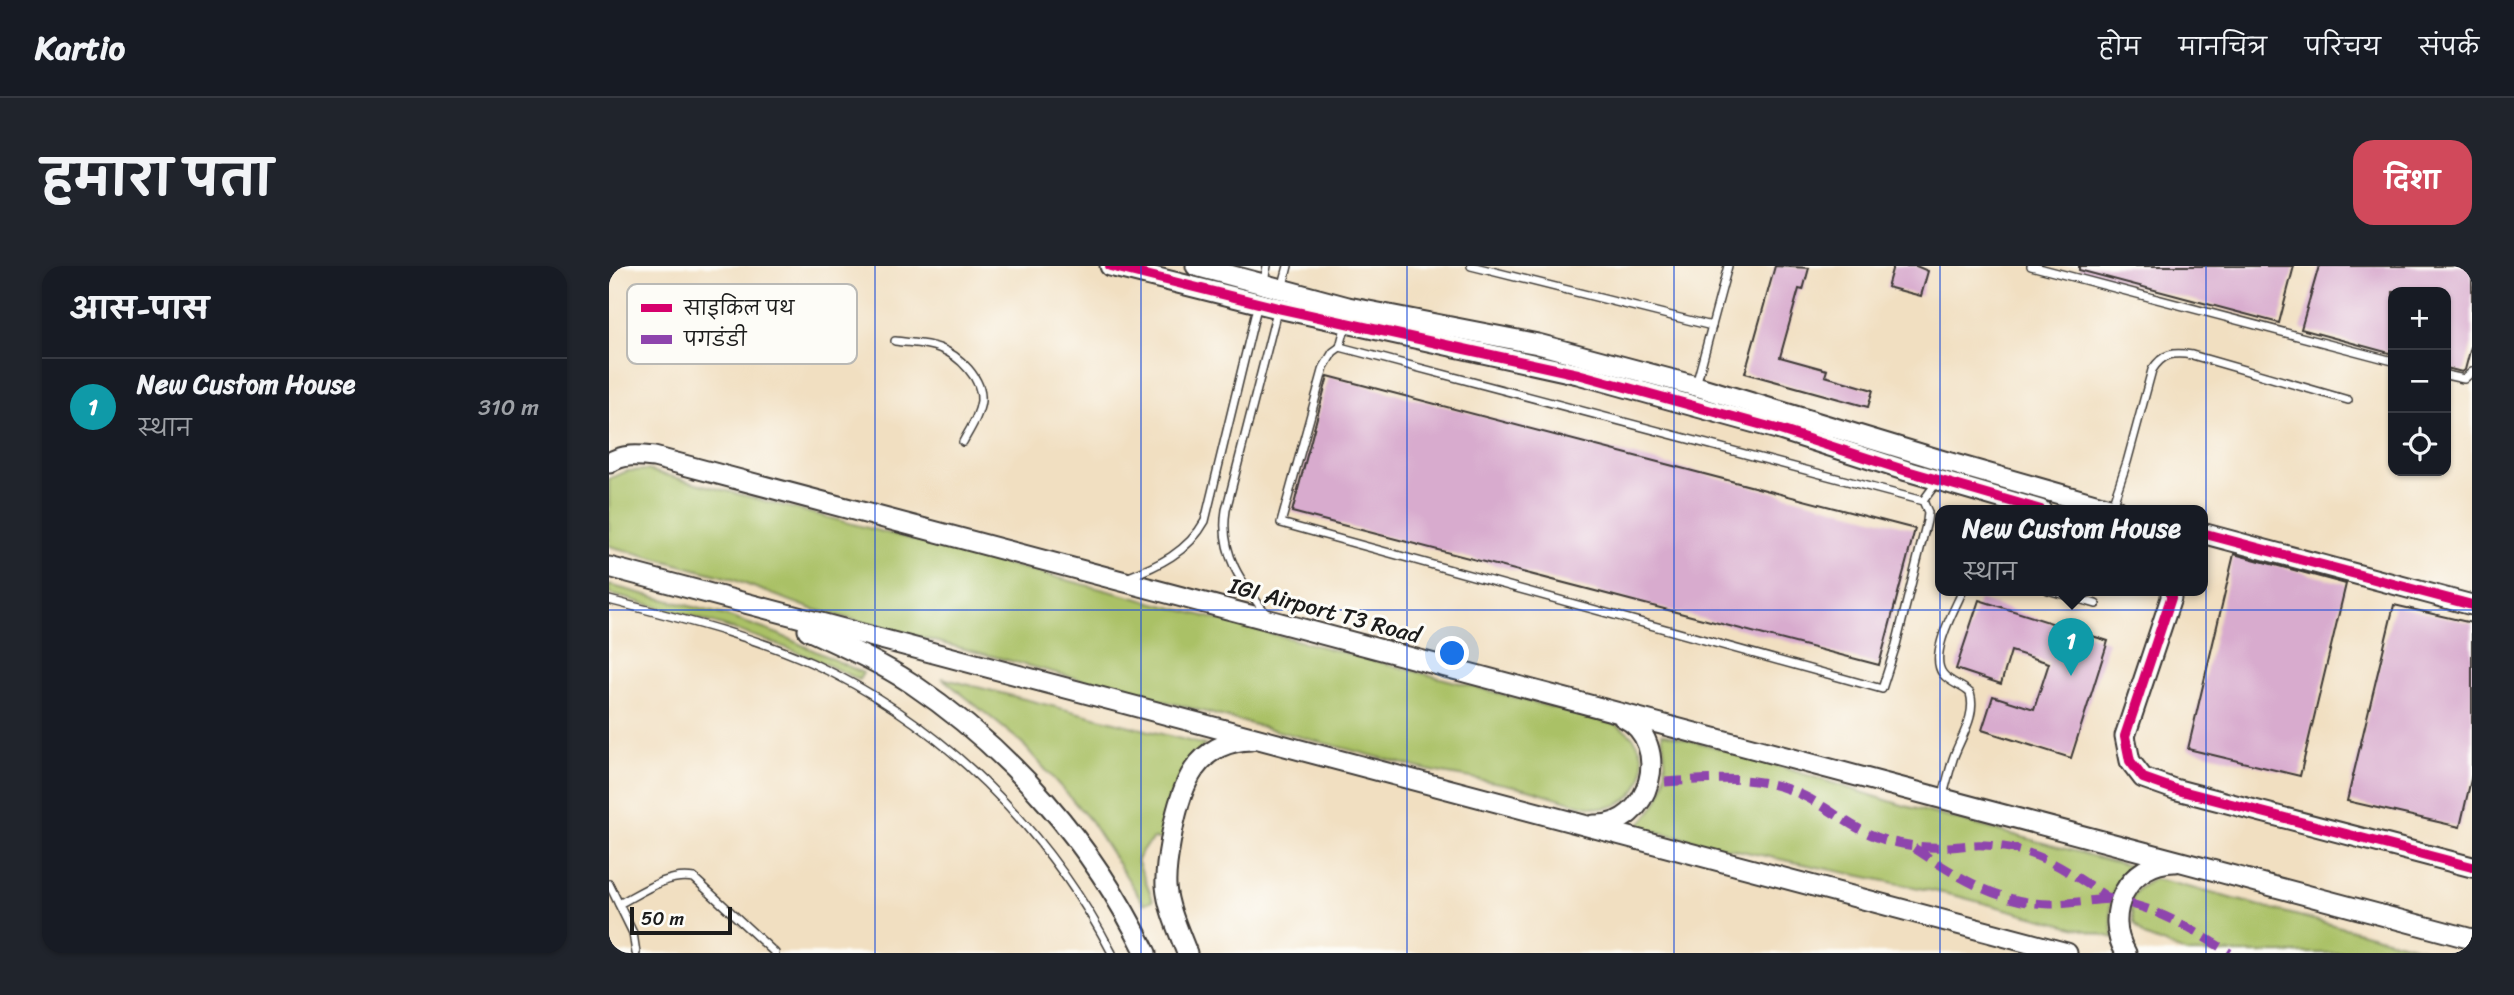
<!DOCTYPE html>
<html lang="hi">
<head>
<meta charset="utf-8">
<style>
	body { margin:0; font-family:Sriracha,"Playpen Sans Deva",sans-serif; background:#20242c; color:#f1f3f6 }
	.controls { position:absolute; right:21px; top:21px; display:grid; overflow:hidden; border-radius:14px; box-shadow:0 2px 5px #0004 }
	.controls button { width:63px; height:63px; display:grid; place-items:center; padding:0; border:0; border-bottom:2px solid #363941; background:#171b24; color:#f1f3f6; font:35px sans-serif }
	.scale { position:absolute; left:21px; bottom:18px; width:102px; box-sizing:border-box; padding-left:7px; border:4px solid #1c1c1c; border-top:0; font-size:19px; line-height:24px; white-space:nowrap; color:#1c1c1c; -webkit-text-stroke:5px #fdfcf7; paint-order:stroke }
	.you { position:absolute; left:844px; top:388px; width:24px; height:24px; margin:-18px; border:5px solid #fff; border-radius:50%; background:#1a73e8; box-shadow:0 0 0 10px #1a73e833 }
	.badge { display:grid; place-items:center; width:46px; height:46px; border-radius:50%; background:#d1495b; color:#fff; font-size:23px; font-weight:700 }
	.pin { position:absolute; translate:-50% -58px; filter:drop-shadow(0 2px 4px #0008) }
	.pin::after { content:''; position:absolute; top:37px; width:24px; height:21px; background:inherit; clip-path:polygon(0 0,100% 0,50% 100%) }
	.popup { position:absolute; left:1326px; top:239px; width:273px; height:91px; box-sizing:border-box; display:grid; place-content:center; border-radius:14px; background:#171b24; filter:drop-shadow(0 2px 5px #0005); font-size:23px; white-space:nowrap; color:#9ea1a6 }
	.popup b { font-size:26px; color:#f1f3f6 }
	.popup::after { content:''; position:absolute; left:50%; top:100%; margin-left:-14px; border:14px solid transparent; border-top-color:#171b24 }
	.list { margin:0; padding:0; list-style:none }
	h2 { display:flex; justify-content:space-between; align-items:center; height:91px; margin:0; padding:0 28px; font-size:30px }
	h2 small { font-size:23px; font-weight:400; color:#9ea1a6 }
	.list li { display:grid; grid-template-columns:46px 1fr auto; gap:21px; align-items:center; box-sizing:border-box; height:98px; padding:0 28px; border-top:2px solid #363941 }
	.list b { display:block; font-size:26px; white-space:nowrap }
	.list p { margin:0; font-size:23px; white-space:nowrap; color:#9ea1a6 }
	.list em { font-size:23px; font-style:normal; color:#9ea1a6 }
	.icon { flex:none; width:38px; height:38px; fill:none; stroke:currentColor; stroke-width:2; stroke-linecap:round; stroke-linejoin:round }
	.map { position:relative; flex:none; width:1863px; height:687px; overflow:hidden; border-radius:21px }
	header { display:flex; align-items:center; gap:42px; box-sizing:border-box; height:98px; padding:0 35px; background:#171b24; border-bottom:2px solid #363941 }
	header strong { font-size:33px }
	nav { display:flex; gap:38px; margin-inline-start:auto; font-size:24px }
	.intro { display:flex; align-items:center; justify-content:space-between; box-sizing:border-box; height:168px; padding:0 42px }
	h1 { margin:0; font-size:49px }
	.button { padding:18px 32px; border-radius:21px; background:#d1495b; color:#fff; font-size:24px; font-weight:700 }
	main { display:flex; gap:42px; padding:0 42px }
	aside { flex:1; background:#171b24; border-radius:21px; box-shadow:0 2px 5px #0004 }
	.map>svg:first-child { display:block }
</style>
</head>
<body>
<header>
<strong>Kartio</strong>
<nav><a>होम</a><a>मानचित्र</a><a>परिचय</a><a>संपर्क</a></nav>
</header>
<div class="intro"><h1>हमारा पता</h1><a class="button">दिशा</a></div>
<main>
<aside>
<h2>आस-पास<small></small></h2>
<ul class="list">
<li><span class="badge" style="background:#0f9aa8">1</span><div><b>New Custom House</b><p>स्थान</p></div><em>310 m</em></li>
</ul>
</aside>
<div class="map">
<svg width="1863" height="687" viewBox="0 0 1863 687">
	<rect width="100%" height="100%" fill="#fdfcf7"/>
	<filter id="ink" filterUnits="userSpaceOnUse"><feTurbulence type="fractalNoise" baseFrequency=".0143" numOctaves="2"/><feDisplacementMap in="SourceGraphic" scale="14" xChannelSelector="R" yChannelSelector="G"/><feConvolveMatrix kernelMatrix="1 2 1 2 8 2 1 2 1" color-interpolation-filters="sRGB"/></filter>
	<filter id="wash" filterUnits="userSpaceOnUse"><feTurbulence type="fractalNoise" baseFrequency=".00686" numOctaves="4" result="noise"/><feDisplacementMap in="SourceGraphic" scale="28" xChannelSelector="R" yChannelSelector="G"/><feGaussianBlur stdDeviation="1.57" result="paint"/><feColorMatrix in="noise" values="0 0 0 0 0 0 0 0 0 0 0 0 0 0 0 0 0 1.4 0 .05"/><feComposite in="paint" operator="in"/></filter>
	<g filter="url(#wash)">
		<rect width="100%" height="100%" fill="#f1dfc1"/>
		<g fill="#aac166" stroke="#636e41" stroke-width="2">
			<path d="M38 204 1007 458C1011 461 1017 464 1020 467 1049 494 1032 540 993 542 975 542 938 528 919 523 886 515 852 511 818 504L203 343 120 312 0 280V213L18 205Z"/>
			<path d="M0 319 115 349 169 368 254 407 250 414C170 373 86 351 0 328Z"/>
			<path d="M333 412 596 479C564 512 562 530 553 573H544L534 583 528 594 544 634 535 638 481 554 412 476Z"/>
			<path d="M1053 467 1125 486 1293 539 1521 600C1497 625 1500 639 1505 672L1348 630 1113 581 1028 561C1061 526 1059 513 1053 467Z"/>
			<path d="M1545 613 1564 617 1831 687H1578L1535 670 1525 657 1522 642 1524 630 1530 622Z"/>
		</g>
		<g id="blocks">
			<g fill="#d8abce">
				<path d="M1166 0 1200 2 1194 24 1190 23 1171 91 1218 104 1216 110 1264 124 1259 141 1136 107Z"/>
				<path d="M1284 0H1307L1319 5 1312 30 1278 21Z"/>
				<path d="M1470 0H1685L1670 57 1470 4Z"/>
				<path d="M1710 0H1863V77L1856 104 1853 106 1837 102V26H1784V88L1692 63Z"/>
				<path d="M719 110 1306 263 1270 399 683 246Z"/>
				<path d="M1625 288 1737 318 1691 510 1579 483Z"/>
				<path d="M1370 334 1499 375 1462 492 1373 464 1384 430 1425 443 1440 397 1402 385 1392 418 1347 403Z"/>
				<path d="M1785 339 1863 357V509L1851 561 1738 535Z"/>
			</g>
		</g>
	</g>
	<g filter="url(#ink)">
		<use href="#blocks" fill-opacity="0" stroke="#3c3935" stroke-width="2"/>
		<g fill="none" stroke-linecap="round" stroke-linejoin="round">
			<g stroke="#3c3935" stroke-width="10">
				<g id="lane">
					<path d="M862 0 1103 60"/>
					<path d="M1422 0 1784 95"/>
					<path d="M655 15 658 0"/>
					<path d="M673 23 679 0"/>
					<path d="M286 75C301 77 317 77 330 82 350 89 374 113 372 135 370 150 361 163 354 176"/>
					<path d="M731 81 737 58"/>
					<path d="M1837 109 1855 113 1863 106"/>
					<path d="M1087 119 1119 0"/>
					<path d="M1314 235 1319 246 1318 255 1287 379 1273 423 672 257 715 101 724 86 731 81 1314 235 1328 216"/>
					<path d="M1503 240 1518 196 1543 104C1554 87 1564 86 1583 89L1739 134"/>
					<path d="M517 312C549 300 579 286 596 255L649 37"/>
					<path d="M1439 324 1487 338"/>
					<path d="M0 334C68 352 138 368 203 397 332 456 438 562 503 687"/>
					<path d="M659 350C633 318 610 288 617 244L668 45"/>
					<path d="M1333 532C1337 519 1340 506 1344 493 1351 472 1368 450 1361 427 1353 419 1341 417 1334 408 1319 389 1346 343 1354 324"/>
					<path d="M0 618 24 667 27 687"/>
					<path d="M10 638C33 626 58 607 85 612L166 687"/>
				</g>
			</g>
			<g stroke="#3c3935" stroke-width="23">
				<g id="secondary">
					<path d="M501 0 669 42 969 108 1168 163 1298 205 1432 244"/>
					<path d="M587 0 739 41 929 78 1087 120 1335 195 1507 244"/>
					<path d="M0 197C14 188 28 189 45 191L1863 673"/>
					<path d="M1593 267 1863 339"/>
					<path d="M0 301 1458 687"/>
					<path d="M1562 324V332L1516 470 1521 495 1534 512 1565 523 1863 601"/>
					<path d="M199 364C234 380 270 396 302 417 403 485 484 578 537 687"/>
					<path d="M985 559C1042 562 1064 476 1014 451"/>
					<path d="M578 687C570 666 559 643 557 620 556 602 560 584 563 567 572 520 586 476 642 474"/>
					<path d="M1517 687C1493 648 1519 595 1567 596"/>
				</g>
			</g>
			<use href="#lane" stroke="#fff" stroke-width="7"/>
			<use href="#secondary" stroke="#fff" stroke-width="19"/>
			<g stroke="#8e44ad" stroke-width="9" stroke-dasharray="18 9" stroke-linecap="butt">
				<path d="M1056 516C1107 513 1154 507 1201 533 1227 547 1247 565 1276 574 1295 579 1314 582 1334 581 1348 581 1362 578 1376 579 1430 582 1458 605 1501 633"/>
				<path d="M1305 582C1348 610 1387 637 1441 638 1460 638 1481 634 1501 633"/>
				<path d="M1522 638C1560 648 1588 667 1621 687"/>
			</g>
			<g stroke="#fdfcf7" stroke-width="15">
				<g id="cycleway">
					<path d="M501 0 669 42 969 108 1168 163 1298 205 1432 244"/>
					<path d="M1593 267 1863 339"/>
					<path d="M1562 324V332L1516 470 1521 495 1534 512 1565 523 1863 601"/>
				</g>
			</g>
			<use href="#cycleway" stroke="#d6006c" stroke-width="10"/>
		</g>
	</g>
	<path fill="none" stroke="#1d4ed8" stroke-width="2" stroke-opacity="0.55" d="M266 0V687M532 0V687M798 0V687M1065 0V687M1331 0V687M1597 0V687M0 344H1863"/>
	<g text-anchor="middle" stroke-width="6" stroke-linejoin="round" paint-order="stroke">
		<g font-size="23" fill="#1c1c1c" stroke="#fdfcf7">
			<text transform="translate(716 344) rotate(15)" y="8">IGI Airport T3 Road</text>
		</g>
	</g>
	<rect x="18" y="18" width="230" height="80" rx="10" fill="#fdfcf7" stroke="#bab9b5" stroke-width="2"/>
	<rect x="32" y="38" width="31" height="8" fill="#d6006c"/>
	<rect x="32" y="69" width="31" height="9" fill="#8e44ad"/>
	<g font-size="19" fill="#1c1c1c">
		<text x="75" y="49">साइकिल पथ</text>
		<text x="75" y="80">पगडंडी</text>
	</g>
</svg>
<div class="controls">
<button>+</button>
<button>−</button>
<button><svg class="icon" aria-label="locate" viewBox="0 0 24 24"><circle cx="12" cy="12" r="6"/><path d="M12 2v4M12 18v4M2 12h4M18 12h4"/></svg></button>
</div>
<div class="scale">50 m</div>
<div class="you"></div>
<div class="pin badge" style="left:1462px;top:410px;background:#0f9aa8">1</div>
<div class="popup"><b>New Custom House</b>स्थान</div>
</div>
</main>
</body>
</html>
